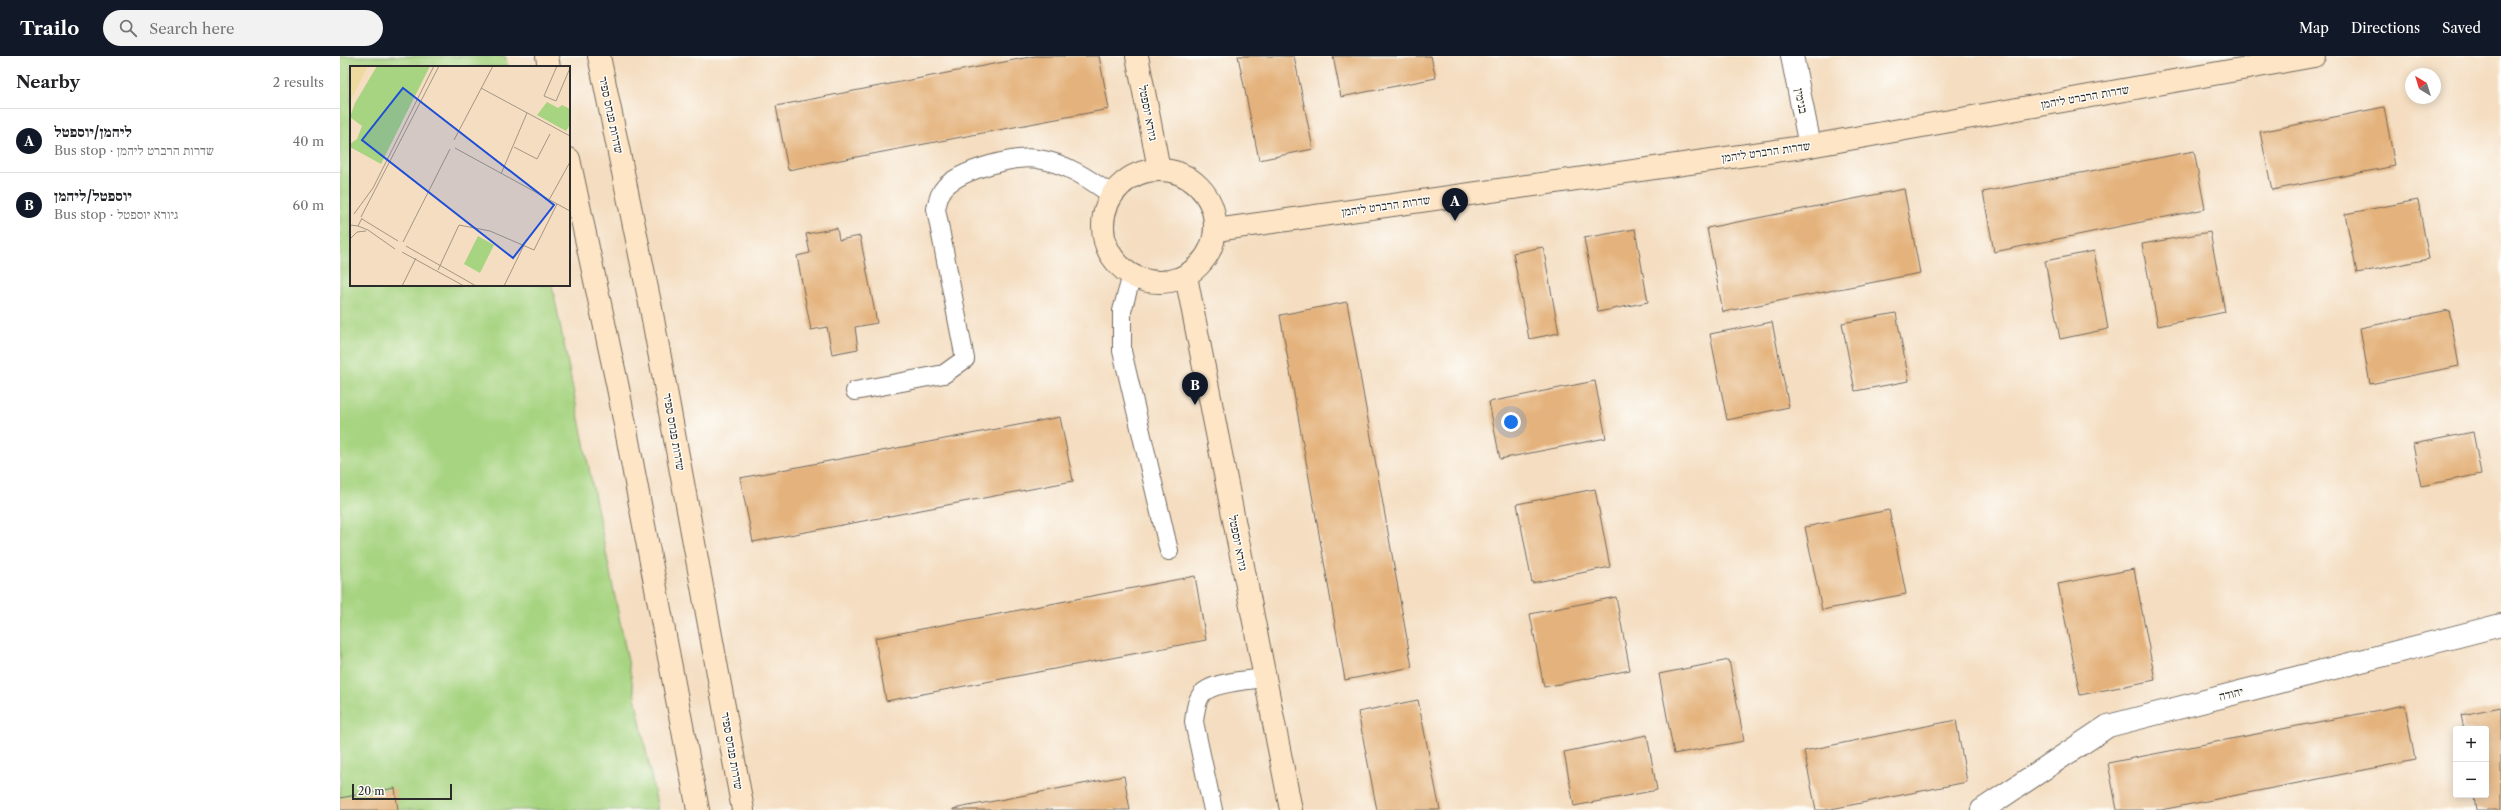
<!DOCTYPE html>
<html lang="en">
<head>
<meta charset="utf-8">
<style>
	body { margin:0; font-family:"Libre Caslon Text","Frank Ruhl Libre",serif; background:#f2f2f2; color:#202124 }
	.controls { position:absolute; right:12px; bottom:12px; display:grid; overflow:hidden; border-radius:4px; box-shadow:0 2px 10px #0003 }
	.controls button { width:36px; height:36px; display:grid; place-items:center; padding:0; border:0; border-bottom:1px solid #e0e0e0; background:#fff; color:#202124; font:20px sans-serif }
	.compass { position:absolute; left:2065px; top:12px; width:36px; height:36px; border-radius:50%; background:#fff; box-shadow:0 2px 10px #0003; rotate:322deg }
	.scale { position:absolute; left:12px; bottom:10px; width:100px; box-sizing:border-box; padding-left:4px; border:2px solid #2b2b2b; border-top:0; font-size:11px; line-height:14px; white-space:nowrap; color:#2b2b2b; -webkit-text-stroke:3px #fdfcf7; paint-order:stroke }
	.you { position:absolute; left:1171px; top:366px; width:14px; height:14px; margin:-10px; border:3px solid #fff; border-radius:50%; background:#1a73e8; box-shadow:0 0 0 6px #1a73e833 }
	.badge { display:grid; place-items:center; width:26px; height:26px; border-radius:50%; background:#111827; color:#fff; font-size:13px; font-weight:700 }
	.pin { position:absolute; translate:-50% -33px; filter:drop-shadow(0 1px 2px #0008) }
	.pin::after { content:''; position:absolute; top:21px; width:14px; height:12px; background:inherit; clip-path:polygon(0 0,100% 0,50% 100%) }
	.list { margin:0; padding:0; list-style:none }
	h2 { display:flex; justify-content:space-between; align-items:center; height:52px; margin:0; padding:0 16px; font-size:17px }
	h2 small { font-size:13px; font-weight:400; color:#757577 }
	.list li { display:grid; grid-template-columns:26px 1fr auto; gap:12px; align-items:center; box-sizing:border-box; height:64px; padding:0 16px; border-top:1px solid #e0e0e0 }
	.list b { display:block; font-size:15px; white-space:nowrap }
	.list p { margin:0; font-size:13px; white-space:nowrap; color:#757577 }
	.list em { font-size:13px; font-style:normal; color:#757577 }
	.icon { flex:none; width:22px; height:22px; fill:none; stroke:currentColor; stroke-width:2; stroke-linecap:round; stroke-linejoin:round }
	.map { position:relative; flex:none; width:2161px; height:754px; overflow:hidden }
	header { display:flex; align-items:center; gap:24px; box-sizing:border-box; height:56px; padding:0 20px; background:#111827; color:#fff }
	header strong { font-size:19px }
	nav { display:flex; gap:22px; margin-inline-start:auto; font-size:14px }
	.search { width:280px; height:36px; background:#f2f2f2; display:flex; align-items:center; gap:10px; box-sizing:border-box; padding:0 14px; border-radius:22px; color:#757577; font-size:15px }
	main { display:flex }
	aside { flex:1; background:#fff }
	.map>svg:first-child { display:block }
</style>
</head>
<body>
<header>
<strong>Trailo</strong>
<div class="search"><svg class="icon" aria-label="search" viewBox="0 0 24 24"><circle cx="10" cy="10" r="6"/><path d="M15 15l6 6"/></svg>Search here</div>
<nav><a>Map</a><a>Directions</a><a>Saved</a></nav>
</header>
<main>
<aside>
<h2>Nearby<small>2 results</small></h2>
<ul class="list">
<li><span class="badge">A</span><div><b>ליהמן/יוספטל</b><p>Bus stop · שדרות הרברט ליהמן</p></div><em>40 m</em></li>
<li><span class="badge">B</span><div><b>יוספטל/ליהמן</b><p>Bus stop · גיורא יוספטל</p></div><em>60 m</em></li>
</ul>
</aside>
<div class="map">
<svg width="2161" height="754" viewBox="0 0 2161 754">
	<rect width="100%" height="100%" fill="#fdfcf7"/>
	<filter id="ink" filterUnits="userSpaceOnUse"><feTurbulence type="fractalNoise" baseFrequency=".025" numOctaves="2"/><feDisplacementMap in="SourceGraphic" scale="8" xChannelSelector="R" yChannelSelector="G"/><feConvolveMatrix kernelMatrix="1 2 1 2 8 2 1 2 1" color-interpolation-filters="sRGB"/></filter>
	<filter id="wash" filterUnits="userSpaceOnUse"><feTurbulence type="fractalNoise" baseFrequency=".012" numOctaves="4" result="noise"/><feDisplacementMap in="SourceGraphic" scale="16" xChannelSelector="R" yChannelSelector="G"/><feGaussianBlur stdDeviation="0.9" result="paint"/><feColorMatrix in="noise" values="0 0 0 0 0 0 0 0 0 0 0 0 0 0 0 0 0 1.4 0 .05"/><feComposite in="paint" operator="in"/></filter>
	<g filter="url(#wash)">
		<rect width="100%" height="100%" fill="#f4ddc0"/>
		<path fill="#a7d481" stroke="#698056" d="M0 0H165L168 11H11V229H212L318 754H0Z"/>
		<g id="blocks">
			<g fill="#e4b27b">
				<path d="M695 0H759L769 53 448 114 436 50Z"/>
				<path d="M898 0H954L973 93 919 104Z"/>
				<path d="M993 0H1091L1096 22 1001 41Z"/>
				<path d="M2044 51 2055 110 1932 134 1920 76Z"/>
				<path d="M1854 95 1865 153 1654 196 1643 136Z"/>
				<path d="M1564 133 1580 217 1383 256 1367 172Z"/>
				<path d="M2078 144 2089 203 2017 217 2005 158Z"/>
				<path d="M497 172 499 184 520 180 537 267 515 271 518 293 492 298 487 271 471 274 457 200 470 197 466 178Z"/>
				<path d="M1295 173 1308 246 1258 256 1244 182Z"/>
				<path d="M1870 176 1885 256 1818 270 1802 188Z"/>
				<path d="M1203 191 1219 277 1189 283 1173 197Z"/>
				<path d="M1754 195 1768 273 1720 283 1705 205Z"/>
				<path d="M1007 246 1072 611 1005 624 940 259Z"/>
				<path d="M2109 254 2119 310 2030 328 2020 272Z"/>
				<path d="M1556 257 1569 325 1515 335 1502 267Z"/>
				<path d="M1432 266 1449 351 1387 364 1370 278Z"/>
				<path d="M1255 325 1266 382 1160 403 1149 346Z"/>
				<path d="M720 361 733 425 413 486 400 422Z"/>
				<path d="M2133 376 2141 418 2081 430 2073 388Z"/>
				<path d="M1255 433 1270 511 1192 527 1177 448Z"/>
				<path d="M1549 454 1566 538 1482 554 1465 471Z"/>
				<path d="M1794 513 1815 624 1740 639 1718 528Z"/>
				<path d="M855 520 866 584 546 645 535 582Z"/>
				<path d="M1276 541 1290 614 1204 631 1190 558Z"/>
				<path d="M1389 604 1404 685 1334 698 1319 618Z"/>
				<path d="M1078 644 1100 754H1037L1018 656Z"/>
				<path d="M2065 649 2075 704 1821 754H1777L1768 707Z"/>
				<path d="M2161 651V754H2136L2134 739H2146V673H2124L2121 659Z"/>
				<path d="M1616 664 1627 726 1486 754H1476L1464 695Z"/>
				<path d="M1307 679 1317 734 1234 750 1224 696Z"/>
				<path d="M784 720 790 754H613V753Z"/>
				<path d="M55 732 58 754H0V742Z"/>
			</g>
		</g>
	</g>
	<g filter="url(#ink)">
		<use href="#blocks" fill-opacity="0" stroke="#71695f" stroke-width="1"/>
		<g fill="none" stroke-linecap="round" stroke-linejoin="round">
			<g stroke="#71695f" stroke-width="20">
				<g id="lane">
					<path d="M792 219 782 255V295L829 495"/>
					<path d="M515 335 604 318 625 303 596 153C598 145 599 137 605 131 621 114 676 99 698 103 726 107 749 123 772 139"/>
					<path d="M873 754 854 666C855 657 856 646 861 639 870 626 910 624 925 622"/>
				</g>
			</g>
			<g stroke="#71695f" stroke-width="24">
				<g id="street">
					<path d="M1452 0 1470 90"/>
					<path d="M1642 754 1768 670 2161 569"/>
				</g>
			</g>
			<g stroke="#71695f" stroke-width="24">
				<g id="secondary">
					<path d="M207 0 209 11"/>
					<path d="M259 0 310 247 403 754"/>
					<path d="M797 0 819 113"/>
					<path d="M229 103 278 332 358 754"/>
					<circle cx="819" cy="170" r="56"/>
					<path d="M876 174 1470 90 1974 0"/>
					<path d="M846 220 951 754"/>
				</g>
			</g>
			<use href="#lane" stroke="#fff" stroke-width="18"/>
			<use href="#street" stroke="#fff" stroke-width="22"/>
			<use href="#secondary" stroke="#fde5c5" stroke-width="22"/>
		</g>
	</g>
	<g text-anchor="middle" stroke-width="3" stroke-linejoin="round" paint-order="stroke">
		<g font-size="12" fill="#2b2b2b" stroke="#fdfcf7">
			<text transform="translate(1745 41) rotate(-10)" y="4">שדרות הרברט ליהמן</text>
			<text transform="translate(1461 45) rotate(79)" y="4">בנימין</text>
			<text transform="translate(808 57) rotate(79)" y="4">גיורא יוספטל</text>
			<text transform="translate(271 59) rotate(78)" y="4">שדרות פנחס ספיר</text>
			<text transform="translate(1426 96) rotate(-8)" y="4">שדרות הרברט ליהמן</text>
			<text transform="translate(1046 150) rotate(-8)" y="4">שדרות הרברט ליהמן</text>
			<text transform="translate(334 376) rotate(80)" y="4">שדרות פנחס ספיר</text>
			<text transform="translate(898 487) rotate(79)" y="4">גיורא יוספטל</text>
			<text transform="translate(1891 638) rotate(-14)" y="4">יהודה</text>
			<text transform="translate(392 695) rotate(80)" y="4">שדרות פנחס ספיר</text>
		</g>
	</g>
	<g transform="translate(10 10)">
		<rect width="220" height="220" fill="#f4ddc0"/>
		<path d="M27 0H80L31 98 0 81V78L7 73 12 60 0 51 5 37ZM197 36 208 42 212 39 220 43V59L216 65 187 49ZM128 170 144 179 130 207 114 198Z" fill="#a7d481"/>
		<path d="M0 0H18L0 36Z" fill="#eeda9e"/>
		<path fill="none" stroke="#a49684" stroke-width="1" d="M207 0 194 30 206 35 220 2M131 22 220 70M104 74 143 0M164 81 187 93 200 68M105 82 220 145M151 108 177 47M199 134 220 96M4 148 23 122 84 0M11 151 89 0M12 153 48 175M0 159 8 160 12 152M8 160 18 164 45 183M0 173 7 166 16 165M53 176 100 83M56 180 126 220M52 186 114 220M88 204 109 159 140 165 184 184 207 138M52 220 66 192M154 220 174 179"/>
		<path fill="#1d4ed8" fill-opacity="0.15" stroke="#1d4ed8" stroke-width="2" d="M53 22 204 139 163 192 12 74Z"/>
		<rect width="220" height="220" fill="none" stroke="#2b2b2b" stroke-width="2"/>
	</g>
</svg>
<div class="controls">
<button>+</button>
<button>−</button>
</div>
<svg class="compass" viewBox="-18 -18 36 36"><path d="M0-13l5 13h-10z" fill="#e53935"/><path d="M0 13l5-13h-10z" fill="#757577"/></svg>
<div class="scale">20 m</div>
<div class="you"></div>
<div class="pin badge" style="left:1115px;top:165px">A</div>
<div class="pin badge" style="left:855px;top:349px">B</div>
</div>
</main>
</body>
</html>
